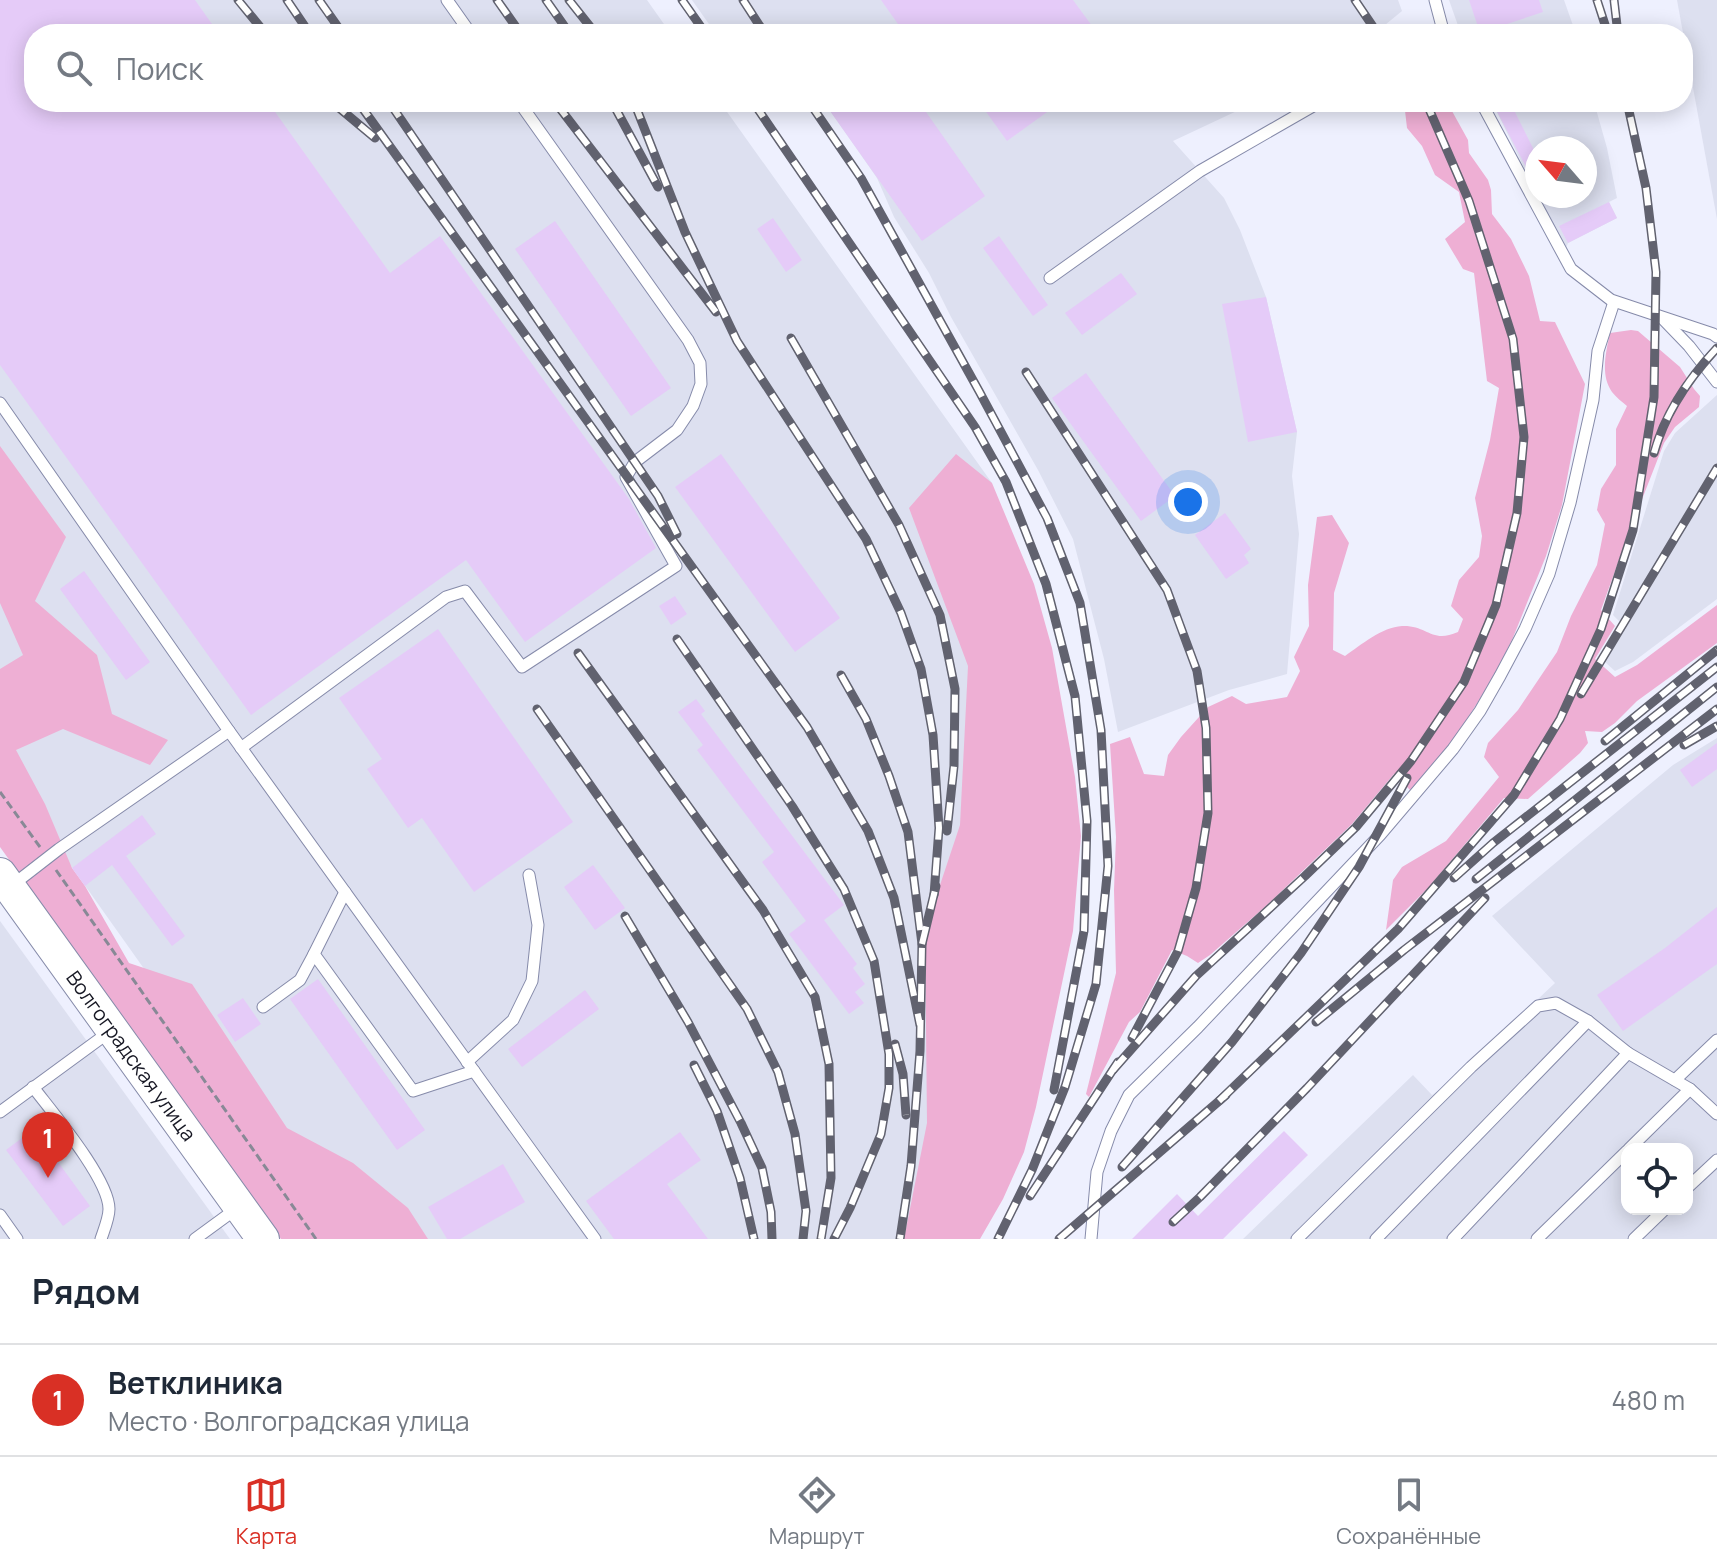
<!DOCTYPE html>
<html lang="ru">
<head>
<meta charset="utf-8">
<style>
	body { margin:0; font-family:Manrope,sans-serif; background:#f6f6f7; color:#1f2937 }
	.controls { position:absolute; right:24px; bottom:24px; display:grid; overflow:hidden; border-radius:16px; box-shadow:0 4px 20px #0003 }
	.controls button { width:72px; height:72px; display:grid; place-items:center; padding:0; border:0; border-bottom:2px solid #e0e1e3; background:#fff; color:#1f2937; font:40px sans-serif }
	.compass { position:absolute; left:1525px; top:136px; width:72px; height:72px; border-radius:50%; background:#fff; box-shadow:0 4px 20px #0003; rotate:298deg }
	.you { position:absolute; left:1188px; top:502px; width:28px; height:28px; margin:-20px; border:6px solid #fff; border-radius:50%; background:#1a73e8; box-shadow:0 0 0 12px #1a73e833 }
	.badge { display:grid; place-items:center; width:52px; height:52px; border-radius:50%; background:#d93025; color:#fff; font-size:26px; font-weight:700 }
	.pin { position:absolute; translate:-50% -66px; filter:drop-shadow(0 2px 4px #0008) }
	.pin::after { content:''; position:absolute; top:42px; width:28px; height:24px; background:inherit; clip-path:polygon(0 0,100% 0,50% 100%) }
	.list { margin:0; padding:0; list-style:none }
	h2 { display:flex; justify-content:space-between; align-items:center; height:104px; margin:0; padding:0 32px; font-size:34px }
	h2 small { font-size:26px; font-weight:400; color:#747a83 }
	.list li { display:grid; grid-template-columns:52px 1fr auto; gap:24px; align-items:center; box-sizing:border-box; height:112px; padding:0 32px; border-top:2px solid #e0e1e3 }
	.list b { display:block; font-size:30px; white-space:nowrap }
	.list p { margin:0; font-size:26px; white-space:nowrap; color:#747a83 }
	.list em { font-size:26px; font-style:normal; color:#747a83 }
	.icon { flex:none; width:44px; height:44px; fill:none; stroke:currentColor; stroke-width:2; stroke-linecap:round; stroke-linejoin:round }
	.map { position:relative; flex:none; width:1717px; height:1239px; overflow:hidden }
	.search { position:absolute; background:#fff; box-shadow:0 4px 20px #0003; left:24px; right:24px; top:24px; height:88px; display:flex; align-items:center; gap:20px; box-sizing:border-box; padding:0 28px; border-radius:32px; color:#747a83; font-size:30px }
	.sheet { height:216px; background:#fff }
	nav { display:flex; justify-content:space-around; align-items:center; box-sizing:border-box; height:112px; border-top:2px solid #e0e1e3; background:#fff; font-size:22px; color:#747a83 }
	nav a { display:grid; justify-items:center; gap:4px }
	nav .on { color:#d93025 }
	.map>svg:first-child { display:block }
</style>
</head>
<body>
<div class="map">
<svg width="1717" height="1239" viewBox="0 0 1717 1239">
	<rect width="100%" height="100%" fill="#eef0fe"/>
	<g fill="#dde0f0" fill-rule="evenodd">
		<path d="M0 0H647L671 34H34V102H720L992 483 961 1239H336L59 849 0 769Z"/>
		<path d="M692 0H986L938 34H716Z"/>
		<path d="M988 0H1398L1402 11 1374 34H943Z"/>
		<path d="M1449 0H1564L1576 34H1461Z"/>
		<path d="M1677 0H1717V219Z"/>
		<path d="M824 102H1256L1173 141 1224 198 1240 230 1266 297 1297 432 1292 476 1299 534 1287 674 1229 690 1118 732 1104 659 1073 539 1038 470 951 317 929 273 894 217 877 178Z"/>
		<path d="M1492 102H1594L1607 148 1617 198 1609 202 1617 218 1568 243 1566 248 1538 196H1585V148H1537V194Z"/>
		<path d="M1717 395V599L1633 662 1615 671 1605 662 1623 625 1613 615 1664 451 1675 433Z"/>
		<path d="M1717 738V1239H1243L1413 1075 1432 1095 1448 1084 1555 983 1492 916 1673 765ZM1627 1149H1687V1209H1627Z"/>
		<path d="M0 921 230 1239H0Z"/>
	</g>
	<g fill="#eeafd4">
		<path d="M1404 102H1447L1468 140 1469 153 1488 180 1491 190 1492 214 1511 239 1529 276 1540 321 1555 322 1585 384 1562 505 1546 556 1512 640 1493 678 1457 735 1418 786 1410 790 1394 774 1352 824 1266 906 1210 955 1198 963 1187 956 1172 950 1140 1012 1129 1022 1089 1097 1086 1094 1116 973 1114 890 1116 837 1110 744 1130 737 1144 774 1164 776 1168 755 1181 737 1208 707 1232 696 1246 704 1287 697 1300 671 1294 657 1309 626 1308 585 1317 517 1332 515 1349 543 1334 593 1333 650 1345 656C1361 645 1382 627 1402 626 1428 625 1431 644 1458 632L1463 619 1451 606 1459 580 1479 557 1482 536 1475 498 1490 440 1499 388 1487 381 1474 273 1463 269 1445 239 1465 222 1459 192 1435 175 1422 146 1407 128Z"/>
		<path d="M1631 330 1638 331 1680 367 1694 389 1700 396 1699 407 1675 427 1664 443 1625 543 1601 610 1615 626 1595 659 1615 677 1637 665 1717 605V643L1637 701 1615 723 1602 732 1585 731 1588 743 1580 753 1528 799 1504 798 1428 888 1386 930 1393 880 1402 867 1446 841 1499 777 1484 757 1488 743 1518 710 1557 652 1571 616 1597 565 1605 524 1597 510 1601 489 1616 465V429L1627 406C1622 402 1616 397 1612 392 1600 375 1606 352 1610 333Z"/>
		<path d="M0 446 66 537 35 601 97 655 112 714 168 740 150 765 63 729 16 750 45 804 72 868 85 886 129 963 192 984 287 1128 353 1163 408 1208 428 1239H281L0 847V669L23 655 0 603Z"/>
		<path d="M956 454 992 483 1034 584 1052 648 1075 777 1081 836 1073 931 1036 1107 1024 1152 1003 1199 980 1239H904L927 1123 925 930 960 825 968 666 909 508Z"/>
	</g>
	<g fill="#e5cbf8">
		<path d="M0 0H195L219 34H34V102H268L390 273 440 236 629 499 656 548 525 642 466 560 251 715 0 365Z"/>
		<path d="M881 0H1073L1098 34H905Z"/>
		<path d="M1469 0H1539L1543 12 1480 33Z"/>
		<path d="M843 102H919L985 196 922 241 830 111Z"/>
		<path d="M979 102H1061L1007 141Z"/>
		<path d="M1492 102H1510L1537 156V188Z"/>
		<path d="M1609 202 1617 218 1568 243 1559 226Z"/>
		<path d="M773 218 802 260 786 272 757 229Z"/>
		<path d="M555 221 671 388 631 416 515 249Z"/>
		<path d="M999 236 1048 305 1033 316 983 248Z"/>
		<path d="M1121 273 1137 294 1082 335 1065 313Z"/>
		<path d="M1266 297 1297 432 1248 442 1222 304Z"/>
		<path d="M1086 373 1175 496 1141 521 1052 398Z"/>
		<path d="M721 454 840 618 795 652 675 487Z"/>
		<path d="M1225 513 1251 549 1244 555 1249 563 1226 579 1195 535Z"/>
		<path d="M84 571 150 662 126 680 60 589Z"/>
		<path d="M675 596 687 614 671 625 659 606Z"/>
		<path d="M438 629 573 822 474 892 422 818 408 828 367 769 382 759 339 698Z"/>
		<path d="M696 699 705 711 701 714 844 905 824 920 857 964 853 968 865 984 855 992 864 1003 849 1014 789 934 806 921 762 862 774 852 697 750 703 745 678 712Z"/>
		<path d="M1717 743V769L1692 787 1680 770Z"/>
		<path d="M142 815 156 834 126 856 185 936 172 946 112 865 85 886 72 868Z"/>
		<path d="M593 865 625 908 595 930 564 887Z"/>
		<path d="M1717 907V964L1623 1031 1597 995 1665 948Z"/>
		<path d="M318 979 425 1130 397 1150 290 999Z"/>
		<path d="M585 990 599 1009 522 1067 508 1049Z"/>
		<path d="M243 998 261 1024 235 1042 217 1015Z"/>
		<path d="M34 1129 90 1206 63 1226 6 1150Z"/>
		<path d="M1284 1131 1308 1155 1223 1239H1132L1177 1194 1198 1216Z"/>
		<path d="M680 1132 701 1160 667 1184 708 1239H614L586 1201Z"/>
		<path d="M503 1164 525 1202 460 1239H447L428 1207Z"/>
	</g>
	<g fill="none" stroke-linecap="round" stroke-linejoin="round">
		<g stroke="#868baa" stroke-width="13">
			<g id="service">
				<path d="M447 0 471 34"/>
				<path d="M1435 0 1444 34"/>
				<path d="M1481 102 1571 269 1611 300 1713 334 1717 337"/>
				<path d="M1050 278 1200 171 1320 102"/>
				<path d="M1662 318 1689 346 1717 382"/>
				<path d="M0 403 229 731 595 1239"/>
				<path d="M241 748 446 597 465 591 522 667 676 566 626 477 635 462 677 430 693 406 701 384 700 363 688 340 519 102"/>
				<path d="M10 887 59 849 229 731"/>
				<path d="M345 892 314 954 413 1091 474 1071"/>
				<path d="M263 1007 300 980 314 954"/>
				<path d="M467 1062 513 1020 532 981 538 925 529 875"/>
				<path d="M1675 1080 1717 1040"/>
				<path d="M33 1087C52 1112 109 1179 109 1209 109 1218 104 1230 101 1239"/>
				<path d="M0 1112 112 1030"/>
				<path d="M1629 1149 1690 1089"/>
				<path d="M1687 1188 1717 1160"/>
				<path d="M0 1215 17 1239"/>
				<path d="M195 1239 236 1209"/>
				<path d="M1091 1239 1097 1172 1111 1131 1129 1095 1198 1027 1380 835 1453 749 1480 711 1500 676 1525 629 1549 574 1570 503 1593 400 1598 351 1614 302"/>
				<path d="M1297 1239 1471 1067 1538 1006 1556 1003 1588 1021 1628 1053 1690 1089 1717 1114"/>
				<path d="M1376 1239 1588 1021"/>
				<path d="M1453 1239 1628 1053"/>
				<path d="M1537 1239 1627 1151"/>
				<path d="M1634 1239 1665 1209"/>
			</g>
		</g>
		<g stroke="#868baa" stroke-width="34">
			<path id="secondary" d="M0 874 263 1239"/>
		</g>
		<g stroke="#888996" stroke-width="3" stroke-dasharray="8 4" stroke-linecap="butt">
			<path d="M0 792 40 847"/>
			<path d="M56 870 316 1239"/>
		</g>
		<use href="#service" stroke="#fff" stroke-width="11"/>
		<use href="#secondary" stroke="#fff" stroke-width="32"/>
		<g stroke="#61626f" stroke-width="9">
			<g id="rail">
				<path d="M238 0 266 34"/>
				<path d="M287 0 310 34"/>
				<path d="M319 0 343 34"/>
				<path d="M497 0 521 34"/>
				<path d="M546 0 570 34"/>
				<path d="M569 0 596 34"/>
				<path d="M682 0 706 34"/>
				<path d="M743 0 765 34"/>
				<path d="M1355 0 1378 34"/>
				<path d="M1597 0 1608 34"/>
				<path d="M1614 0 1618 34"/>
				<path d="M332 102 375 138"/>
				<path d="M358 102 807 727 868 831 894 898 920 1025"/>
				<path d="M389 102 658 496 677 534"/>
				<path d="M555 102 716 312"/>
				<path d="M612 102 658 187"/>
				<path d="M634 102 685 232 737 341 866 539 901 613 921 669 933 735 939 828 934 895"/>
				<path d="M753 102 975 427 1006 482 1046 584 1075 696 1087 821 1084 931 1054 1090"/>
				<path d="M809 102 861 178 979 391 1047 518 1080 603 1101 730 1108 866 1096 984 1065 1087 1032 1170 998 1239"/>
				<path d="M791 338 899 525 940 615 955 689 954 766 947 831"/>
				<path d="M1026 372 1167 590 1197 671 1206 728 1208 813 1196 888 1178 951 1132 1038"/>
				<path d="M1654 453C1665 413 1689 378 1717 348"/>
				<path d="M677 639 792 806 844 889 874 961 889 1054V1088L881 1134 850 1208 834 1239"/>
				<path d="M578 653 763 910 815 997 829 1064 831 1178 821 1239"/>
				<path d="M841 675 866 719 889 776 908 832 922 944 920 1051 911 1166 900 1239"/>
				<path d="M1581 694 1717 468"/>
				<path d="M537 709 747 1009 778 1072 795 1134 806 1211 803 1239"/>
				<path d="M1605 741 1717 650"/>
				<path d="M1684 745 1717 726"/>
				<path d="M1454 878 1493 843 1717 667"/>
				<path d="M1476 879 1717 687"/>
				<path d="M625 916 688 1022 741 1123 762 1168 771 1212 772 1239"/>
				<path d="M922 944 936 886"/>
				<path d="M1316 1022 1404 950 1717 709"/>
				<path d="M895 1044 903 1074 906 1115"/>
				<path d="M694 1065 717 1111 740 1178 754 1239"/>
				<path d="M1113 1070 1196 976 1305 876 1356 827 1411 761 1464 682 1496 605 1517 513 1524 437 1513 339 1469 201 1426 102"/>
				<path d="M1219 1101 1398 929 1514 795 1560 719 1601 629 1633 530 1654 397 1656 272 1646 188 1627 102"/>
				<path d="M1122 1167 1232 1042 1301 953 1359 867 1407 778"/>
				<path d="M1030 1196 1118 1062"/>
				<path d="M1173 1222 1200 1197 1307 1088 1485 898"/>
				<path d="M1059 1239 1226 1095"/>
			</g>
		</g>
		<use href="#rail" stroke="#fff" stroke-width="6" stroke-dasharray="18" stroke-linecap="butt"/>
	</g>
	<g text-anchor="middle" stroke-width="8" stroke-linejoin="round" paint-order="stroke">
		<g font-size="20" fill="#161723" stroke="#fff">
			<text transform="translate(131 1056) rotate(54)" y="7">Волгоградская улица</text>
		</g>
	</g>
</svg>
<div class="controls">
<button><svg class="icon" aria-label="locate" viewBox="0 0 24 24"><circle cx="12" cy="12" r="6"/><path d="M12 2v4M12 18v4M2 12h4M18 12h4"/></svg></button>
</div>
<svg class="compass" viewBox="-18 -18 36 36"><path d="M0-13l5 13h-10z" fill="#e53935"/><path d="M0 13l5-13h-10z" fill="#747a83"/></svg>
<div class="you"></div>
<div class="pin badge" style="left:48px;top:1178px">1</div>
<div class="search"><svg class="icon" aria-label="search" viewBox="0 0 24 24"><circle cx="10" cy="10" r="6"/><path d="M15 15l6 6"/></svg>Поиск</div>
</div>
<section class="sheet">
<h2>Рядом<small></small></h2>
<ul class="list">
<li><span class="badge">1</span><div><b>Ветклиника</b><p>Место · Волгоградская улица</p></div><em>480 m</em></li>
</ul>
</section>
<nav>
<a class="on"><svg class="icon" aria-label="map" viewBox="0 0 24 24"><path d="M3 6l6-2 6 2 6-2v14l-6 2-6-2-6 2zM9 4v14M15 6v14"/></svg>Карта</a>
<a><svg class="icon" aria-label="directions" viewBox="0 0 24 24"><path d="M12 3l9 9-9 9-9-9zM9 14v-3h6M13 9l2 2-2 2"/></svg>Маршрут</a>
<a><svg class="icon" aria-label="saved" viewBox="0 0 24 24"><path d="M7 4h10v16l-5-4-5 4z"/></svg>Сохранённые</a>
</nav>
</body>
</html>
